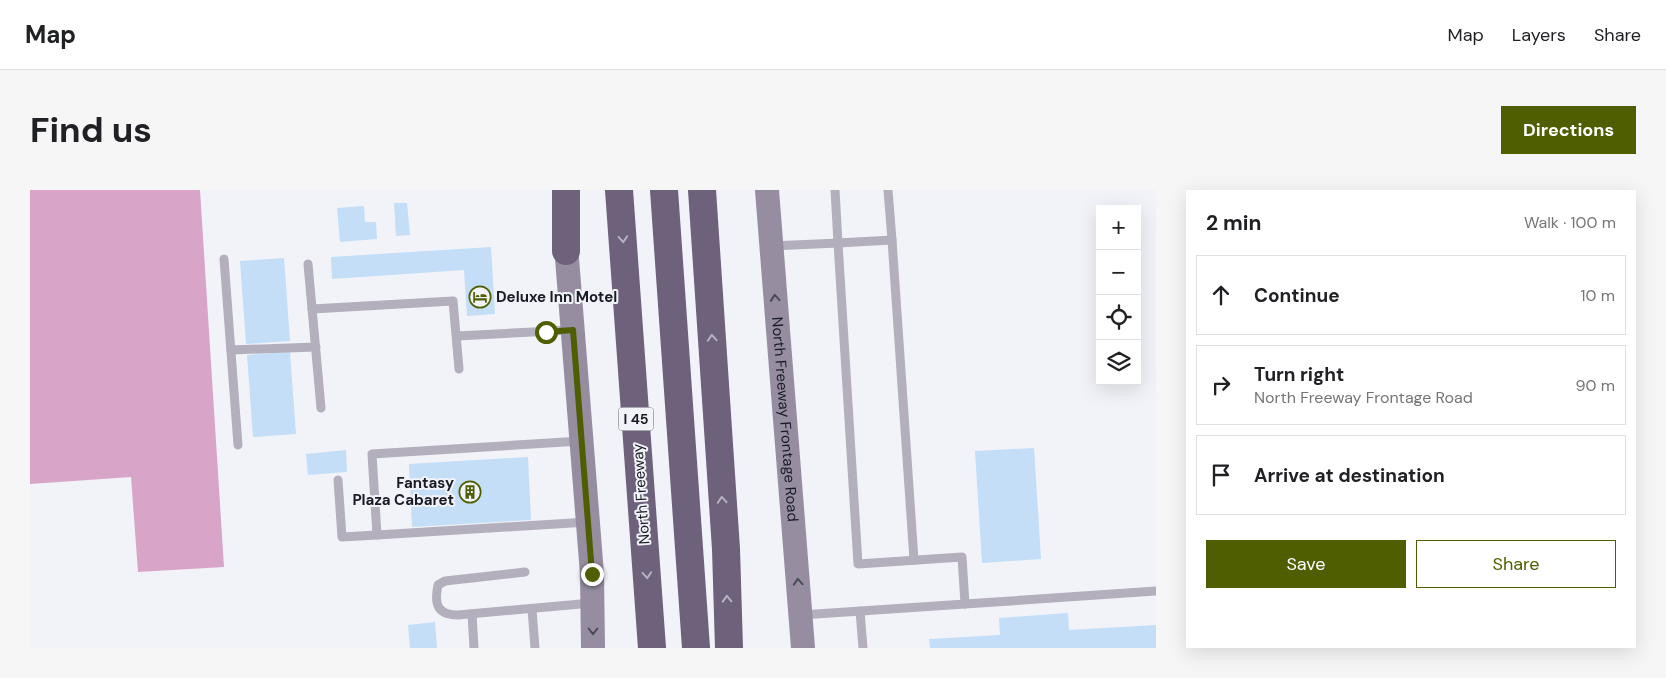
<!DOCTYPE html>
<html lang="en">
<head>
<meta charset="utf-8">
<style>
	body { margin:0; font-family:"DM Sans",sans-serif; background:#f6f6f6; color:#202124 }
	.controls { position:absolute; right:15px; top:15px; display:grid; overflow:hidden; border-radius:0px; box-shadow:0 5px 20px #0002 }
	.controls button { width:45px; height:45px; display:grid; place-items:center; padding:0; border:0; border-bottom:1px solid #e0e0e0; background:#fff; color:#202124; font:25px sans-serif }
	.stop { position:absolute; width:15px; height:15px; margin:-11px; border:4px solid #4e5e00; border-radius:50%; background:#fff }
	.stop.end { background:#4e5e00; border-color:#fff; box-shadow:0 1px 5px #0008 }
	.list { margin:0; padding:0; list-style:none }
	h2 { display:flex; justify-content:space-between; align-items:center; height:65px; margin:0; padding:0 20px; font-size:21px }
	h2 small { font-size:16px; font-weight:400; color:#757577 }
	.list li { display:grid; grid-template-columns:32px 1fr auto; gap:15px; align-items:center; box-sizing:border-box; height:80px; margin:0 10px 10px; padding:0 10px; border:1px solid #e0e0e0; border-radius:0px }
	.list b { display:block; font-size:19px; white-space:nowrap }
	.list p { margin:0; font-size:16px; white-space:nowrap; color:#757577 }
	.list em { font-size:16px; font-style:normal; color:#757577 }
	.actions { display:flex; gap:10px; padding:15px 20px }
	.actions a { flex:1; padding:11px 0; border:1px solid #4e5e00; border-radius:0px; text-align:center; font-size:18px; color:#4e5e00 }
	.actions .main { background:#4e5e00; color:#fff }
	.icon { flex:none; width:28px; height:28px; fill:none; stroke:currentColor; stroke-width:2; stroke-linecap:round; stroke-linejoin:round }
	.map { position:relative; flex:none; width:1126px; height:458px; overflow:hidden; border-radius:0px }
	header { display:flex; align-items:center; gap:30px; box-sizing:border-box; height:70px; padding:0 25px; background:#fff; border-bottom:1px solid #e0e0e0 }
	header strong { font-size:24px }
	nav { display:flex; gap:28px; margin-inline-start:auto; font-size:18px }
	.intro { display:flex; align-items:center; justify-content:space-between; box-sizing:border-box; height:120px; padding:0 30px }
	h1 { margin:0; font-size:35px }
	.button { padding:12px 22px; border-radius:0px; background:#4e5e00; color:#fff; font-size:18px; font-weight:700 }
	main { display:flex; gap:30px; padding:0 30px }
	aside { flex:1; background:#fff; border-radius:0px; box-shadow:0 5px 20px #0002 }
	.map>svg:first-child { display:block }
</style>
</head>
<body>
<header>
<strong>Map</strong>
<nav><a>Map</a><a>Layers</a><a>Share</a></nav>
</header>
<div class="intro"><h1>Find us</h1><a class="button">Directions</a></div>
<main>
<div class="map">
<svg width="1126" height="458" viewBox="0 0 1126 458">
	<rect width="100%" height="100%" fill="#f1f3f9"/>
	<path fill="#d8a5c9" d="M0 0H170L194 377 108 382 101 287 0 294Z"/>
	<g fill="#c3def6">
		<path d="M364 13H377L380 45 366 46Z"/>
		<path d="M334 16 335 32H346L347 49 310 52 307 18Z"/>
		<path d="M461 57 465 124 437 126 434 80 302 89 301 67Z"/>
		<path d="M254 68 260 151 216 154 210 71Z"/>
		<path d="M260 162 266 244 223 247 217 165Z"/>
		<path d="M1004 258 1011 369 952 373 945 261Z"/>
		<path d="M316 260 317 282 278 285 276 264Z"/>
		<path d="M498 267 501 330 382 337 379 274Z"/>
		<path d="M1038 423 1039 440 1126 435V458H900L899 449 970 445 969 428Z"/>
		<path d="M405 432 407 458H380L378 435Z"/>
	</g>
	<g fill="none" stroke-linecap="round" stroke-linejoin="round">
		<g stroke="#b4afbc" stroke-width="9">
			<path d="M805 0 808 53 862 50 884 370"/>
			<path d="M858 0 862 50"/>
			<path d="M742 56 808 53 828 374 932 367 935 414 771 425"/>
			<path d="M194 69 208 255"/>
			<path d="M278 74 291 218"/>
			<path d="M282 119 423 111 429 179"/>
			<path d="M427 146 541 140"/>
			<path d="M201 160 286 157"/>
			<path d="M551 251 342 264 347 345 558 332"/>
			<path d="M308 290 312 347 347 345"/>
			<path d="M495 382 415 391 408 395C404 414 407 425 428 425L562 413"/>
			<path d="M935 414 1126 401"/>
			<path d="M502 419 505 458"/>
			<path d="M830 421 833 458"/>
			<path d="M442 424 444 458"/>
		</g>
		<g stroke="#968da0" stroke-width="24">
			<path id="s1" d="M737 0 773 458"/>
			<path d="M535 43 562 384 563 458"/>
		</g>
		<g stroke="#6d617b" stroke-width="28">
			<path d="M536 0V61"/>
			<path d="M589 0 622 458"/>
			<path d="M634 0 666 458"/>
			<path d="M672 0 696 359 699 458"/>
		</g>
	</g>
	<defs><path id="oneway-chevron" d="M-2-3.5L2.5 0L-2 3.5" fill="none" stroke-width="1.6" stroke-linecap="round" stroke-linejoin="round" transform="scale(1.25)"/></defs>
	<g stroke="#b6b1c0">
		<use href="#oneway-chevron" transform="translate(593 49) rotate(86)"/>
		<use href="#oneway-chevron" transform="translate(682 148) rotate(-94)"/>
		<use href="#oneway-chevron" transform="translate(692 310) rotate(-94)"/>
		<use href="#oneway-chevron" transform="translate(617 385) rotate(86)"/>
		<use href="#oneway-chevron" transform="translate(697 409) rotate(-92)"/>
	</g>
	<g stroke="#4b4957">
		<use href="#oneway-chevron" transform="translate(745 108) rotate(-95)"/>
		<use href="#oneway-chevron" transform="translate(768 392) rotate(-94)"/>
		<use href="#oneway-chevron" transform="translate(563 441) rotate(90)"/>
	</g>
	<g fill="none" stroke-linecap="round" stroke-linejoin="round">
		<path stroke="#4e5e00" stroke-width="6" d="M516 142 543 140 562 384"/>
	</g>
	<defs>
		<g id="hotel-ring" transform="scale(1.125)"><circle r="9.5" fill="#f1f3f9" stroke="#4e5e00" stroke-width="1.5"/><path d="M-6-4.5h1.5V1H6V5H4.5V3h-9V5H-6ZM-4 0a1.8 1.8 0 1 1 3.6 0ZM.5 0V-2.5h3Q6-2.5 6 0Z" fill="#4e5e00"/></g>
		<g id="building-ring" transform="scale(1.125)"><circle r="9.5" fill="#f1f3f9" stroke="#4e5e00" stroke-width="1.5"/><path d="M-4-6H4V6H1V3H-1V6H-4ZM-2.5-4.3h1.7v1.8h-1.7ZM.8-4.3h1.7v1.8H.8ZM-2.5-1h1.7V.8h-1.7ZM.8-1h1.7V.8H.8Z" fill="#4e5e00"/></g>
	</defs>
	<g fill-rule="evenodd">
		<use href="#hotel-ring" x="450" y="107"/>
		<use href="#building-ring" x="440" y="302"/>
	</g>
	<g text-anchor="middle" stroke-width="4" stroke-linejoin="round" paint-order="stroke">
		<rect fill="#f1f3f9" stroke="#5a5c65" stroke-width="1" x="588.5" y="217.5" width="35" height="23" rx="4"/>
		<g font-size="14" font-weight="bold" fill="#191b26">
			<text x="606" y="234">I 45</text>
		</g>
		<g font-size="15" font-weight="bold" fill="#191b26" stroke="#f1f3f9" text-anchor="start">
			<text x="466" y="112">Deluxe Inn Motel</text>
			<text x="424" y="298" text-anchor="end">Fantasy<tspan x="424" dy="17">Plaza Cabaret</tspan></text>
		</g>
		<g font-size="15" fill="#191b26" stroke="#f1f3f9">
			<text dy="5" stroke="none"><textPath href="#s1" startOffset="230">North Freeway Frontage Road</textPath></text>
			<text transform="translate(611 304) rotate(-94)" y="5">North Freeway</text>
		</g>
	</g>
</svg>
<div class="controls">
<button>+</button>
<button>−</button>
<button><svg class="icon" aria-label="locate" viewBox="0 0 24 24"><circle cx="12" cy="12" r="6"/><path d="M12 2v4M12 18v4M2 12h4M18 12h4"/></svg></button>
<button><svg class="icon" aria-label="layers" viewBox="0 0 24 24"><path d="M12 4l9 5-9 5-9-5zM3 14l9 5 9-5"/></svg></button>
</div>
<div class="stop" style="left:516px;top:142px"></div>
<div class="stop end" style="left:562px;top:384px"></div>
</div>
<aside>
<h2>2 min<small>Walk · 100 m</small></h2>
<ul class="list">
<li><svg class="icon" aria-label="ahead" viewBox="0 0 24 24"><path d="M12 20V5M6 11l6-6 6 6"/></svg><div><b>Continue</b></div><em>10 m</em></li>
<li><svg class="icon" aria-label="right" viewBox="0 0 24 24"><path d="M7 20v-9h11M14 6l5 5-5 5"/></svg><div><b>Turn right</b><p>North Freeway Frontage Road</p></div><em>90 m</em></li>
<li><svg class="icon" aria-label="arrive" viewBox="0 0 24 24"><path d="M6 21V4h12l-3 4 3 4H6"/></svg><div><b>Arrive at destination</b></div></li>
</ul>
<div class="actions"><a class="main">Save</a><a>Share</a></div>
</aside>
</main>
</body>
</html>
